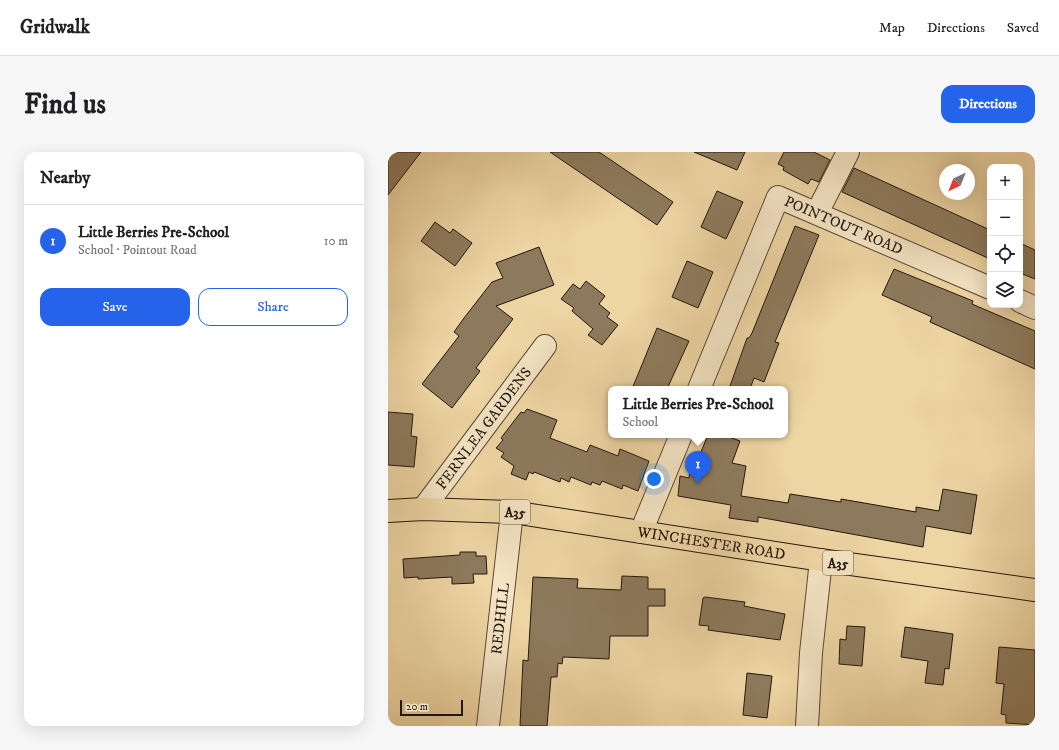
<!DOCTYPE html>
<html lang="en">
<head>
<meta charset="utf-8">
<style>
	body { margin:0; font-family:"IM FELL DW Pica",serif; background:#f6f6f6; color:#202124 }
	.controls { position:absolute; right:12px; top:12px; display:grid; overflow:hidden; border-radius:8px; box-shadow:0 4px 16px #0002 }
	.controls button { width:36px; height:36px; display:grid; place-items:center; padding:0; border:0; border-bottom:1px solid #e0e0e0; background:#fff; color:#202124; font:20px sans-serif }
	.compass { position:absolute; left:551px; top:12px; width:36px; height:36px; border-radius:50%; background:#fff; box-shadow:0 4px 16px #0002; rotate:223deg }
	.scale { position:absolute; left:12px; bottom:10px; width:63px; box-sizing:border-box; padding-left:4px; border:2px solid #23180e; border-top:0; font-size:11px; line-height:14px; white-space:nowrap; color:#23180e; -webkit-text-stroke:3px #f4e4c4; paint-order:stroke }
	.you { position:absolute; left:266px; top:327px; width:14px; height:14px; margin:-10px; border:3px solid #fff; border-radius:50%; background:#1a73e8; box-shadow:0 0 0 6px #1a73e833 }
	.badge { display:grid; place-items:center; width:26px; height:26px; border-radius:50%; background:#2563eb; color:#fff; font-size:13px; font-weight:700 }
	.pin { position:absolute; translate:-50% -33px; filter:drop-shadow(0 1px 2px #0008) }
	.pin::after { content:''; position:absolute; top:21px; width:14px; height:12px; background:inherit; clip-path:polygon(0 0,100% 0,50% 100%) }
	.popup { position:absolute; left:220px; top:234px; width:180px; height:52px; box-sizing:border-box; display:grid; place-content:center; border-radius:8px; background:#fff; filter:drop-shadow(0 1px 3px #0005); font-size:13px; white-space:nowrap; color:#757577 }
	.popup b { font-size:15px; color:#202124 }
	.popup::after { content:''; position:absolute; left:50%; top:100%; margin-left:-8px; border:8px solid transparent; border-top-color:#fff }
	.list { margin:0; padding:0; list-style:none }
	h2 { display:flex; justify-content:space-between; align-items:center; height:52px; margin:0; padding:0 16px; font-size:17px }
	h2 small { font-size:13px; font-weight:400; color:#757577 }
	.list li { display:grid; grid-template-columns:26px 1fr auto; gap:12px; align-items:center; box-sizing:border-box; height:72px; padding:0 16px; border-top:1px solid #e0e0e0 }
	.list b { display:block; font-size:15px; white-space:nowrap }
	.list p { margin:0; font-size:13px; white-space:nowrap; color:#757577 }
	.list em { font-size:13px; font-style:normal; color:#757577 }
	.actions { display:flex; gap:8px; padding:12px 16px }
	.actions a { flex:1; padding:9px 0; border:1px solid #2563eb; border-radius:12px; text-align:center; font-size:14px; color:#2563eb }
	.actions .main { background:#2563eb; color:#fff }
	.icon { flex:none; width:22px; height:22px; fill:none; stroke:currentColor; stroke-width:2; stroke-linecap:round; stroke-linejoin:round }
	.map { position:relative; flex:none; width:647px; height:574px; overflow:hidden; border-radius:12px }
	header { display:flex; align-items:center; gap:24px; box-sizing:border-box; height:56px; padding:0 20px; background:#fff; border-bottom:1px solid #e0e0e0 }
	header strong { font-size:19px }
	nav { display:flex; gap:22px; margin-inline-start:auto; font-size:14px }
	.intro { display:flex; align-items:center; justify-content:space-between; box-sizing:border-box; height:96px; padding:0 24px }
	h1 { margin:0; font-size:28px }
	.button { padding:10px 18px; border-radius:12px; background:#2563eb; color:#fff; font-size:14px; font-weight:700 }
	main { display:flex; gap:24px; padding:0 24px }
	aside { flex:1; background:#fff; border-radius:12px; box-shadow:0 4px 16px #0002 }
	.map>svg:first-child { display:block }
</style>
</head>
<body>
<header>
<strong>Gridwalk</strong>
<nav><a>Map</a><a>Directions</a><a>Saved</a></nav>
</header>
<div class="intro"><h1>Find us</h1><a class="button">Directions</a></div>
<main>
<aside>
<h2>Nearby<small></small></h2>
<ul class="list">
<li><span class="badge">1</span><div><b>Little Berries Pre-School</b><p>School · Pointout Road</p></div><em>10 m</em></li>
</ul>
<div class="actions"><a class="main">Save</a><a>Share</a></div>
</aside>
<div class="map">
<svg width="647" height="574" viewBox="0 0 647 574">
	<rect width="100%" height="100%" fill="#eed5a4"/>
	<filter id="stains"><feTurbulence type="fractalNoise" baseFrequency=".005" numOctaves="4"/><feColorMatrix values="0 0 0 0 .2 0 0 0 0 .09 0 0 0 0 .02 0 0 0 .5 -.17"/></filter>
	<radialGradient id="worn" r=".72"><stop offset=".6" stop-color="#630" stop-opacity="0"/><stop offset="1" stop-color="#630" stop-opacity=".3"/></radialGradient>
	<g fill="#8d7a5c" stroke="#23180e">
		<path d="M0 0H33L0 43Z"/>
		<path d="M162 0H211L285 50 269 73Z"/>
		<path d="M306 0H357L349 18Z"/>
		<path d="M396 0H426L442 8 431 30 423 27 420 32 395 18 396 15 390 12Z"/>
		<path d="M466 16 602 78V107L454 40Z"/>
		<path d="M329 39 355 50 338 87 313 75Z"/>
		<path d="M47 70 62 81 65 77 84 91 67 114 33 89Z"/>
		<path d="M407 74 431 83 387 190 391 191 376 230 366 226 362 237H341L359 186H361L364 181Z"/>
		<path d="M632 91 647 98V127L632 121Z"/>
		<path d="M151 95 166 133 108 154 125 167 88 216 92 219 64 256 34 232 71 184 66 180 76 166 104 130 115 126 108 111Z"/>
		<path d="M299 109 325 120 310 156 284 145Z"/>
		<path d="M506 117 585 149 584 152 647 179V217L542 170 544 165 494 143Z"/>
		<path d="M198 129 217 144 211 152 222 161 219 165 230 173 214 193 200 183 205 177 184 159 186 156 173 147 185 132 192 137Z"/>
		<path d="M269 176 301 189 279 237H244Z"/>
		<path d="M139 257 169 268 162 286 199 300 202 293 230 304 232 297 261 309 250 339 235 333 234 337 214 329 212 333 204 330 203 333 183 325 181 330 173 326 172 330 146 320 145 322 141 320 138 328 123 322 126 314 113 305 116 301 108 296 115 288 113 286 133 260 136 261Z"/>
		<path d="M0 260 25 262 23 284 29 285 26 315 0 313Z"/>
		<path d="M320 283H336L352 289 344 311 358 314 353 344 400 351 402 342 453 350V347L528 360V355L551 359 555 337 589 343 583 382 538 374 535 395 370 365V370L341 366 343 353 290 344 292 324 301 326 303 307H310Z"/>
		<path d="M72 400H88V404H98L99 422H85L86 431 64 432V425L30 427V425L16 426 15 407 72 403Z"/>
		<path d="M234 424 260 425V437H277V454H260V484H222L221 507 175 505 174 512 170 511 169 525H163L159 574H132L135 508 140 509 145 425 190 427 189 436 233 438Z"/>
		<path d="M317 445 357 450 356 454 397 462 392 488 320 478 321 474 311 473 315 446Z"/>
		<path d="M459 474 477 475 474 514 451 512 452 487 458 488Z"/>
		<path d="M517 475 565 482 561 517 557 516 555 533 537 531 540 509 513 505Z"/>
		<path d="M611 495 647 498V573L618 571V563L613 562 616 532 608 531Z"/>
		<path d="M359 521 384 524 379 566 355 563Z"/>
	</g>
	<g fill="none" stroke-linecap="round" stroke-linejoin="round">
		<g stroke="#564734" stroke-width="24">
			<g id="minor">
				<path d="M429 61 460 0"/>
				<path d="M632 149 647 156"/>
				<path id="s1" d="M311 237 390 45 602 136"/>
				<path id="s2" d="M35 357 157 194"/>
				<path d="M253 380 293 283"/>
				<path id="s3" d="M100 574 124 360"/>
				<path d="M419 574 423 501 433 408"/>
			</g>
		</g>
		<g stroke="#23180e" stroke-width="24">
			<g id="major">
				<path id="s4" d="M0 359 35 357 124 360 433 408 647 438"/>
			</g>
		</g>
		<use href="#minor" stroke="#f4e4c4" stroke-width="22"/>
		<use href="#major" stroke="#eed5a4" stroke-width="22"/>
	</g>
	<g text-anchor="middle" stroke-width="3" stroke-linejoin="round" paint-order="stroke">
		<g fill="#f4e4c4" stroke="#625545" stroke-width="1">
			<rect x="112" y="348" width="30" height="24" rx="3"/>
			<rect x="435" y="399" width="30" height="24" rx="3"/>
		</g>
		<g font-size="14" font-weight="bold" fill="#23180e">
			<text x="127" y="365">A35</text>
			<text x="450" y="416">A35</text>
		</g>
		<g font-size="15" fill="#23180e" stroke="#f4e4c4">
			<text dy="5" stroke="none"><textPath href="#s1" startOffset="279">POINTOUT ROAD</textPath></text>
			<text dy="5" stroke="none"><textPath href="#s2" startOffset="101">FERNLEA GARDENS</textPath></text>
			<text dy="5" stroke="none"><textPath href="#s4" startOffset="326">WINCHESTER ROAD</textPath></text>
			<text dy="5" stroke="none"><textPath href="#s3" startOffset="108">REDHILL</textPath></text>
		</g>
	</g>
	<rect width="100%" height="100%" filter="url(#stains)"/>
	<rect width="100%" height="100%" fill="url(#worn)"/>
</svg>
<div class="controls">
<button>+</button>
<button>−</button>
<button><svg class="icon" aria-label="locate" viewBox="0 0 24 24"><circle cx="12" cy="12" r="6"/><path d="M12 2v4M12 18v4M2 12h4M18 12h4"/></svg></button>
<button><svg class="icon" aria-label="layers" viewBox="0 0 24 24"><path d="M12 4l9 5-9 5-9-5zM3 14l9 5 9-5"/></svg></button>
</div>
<svg class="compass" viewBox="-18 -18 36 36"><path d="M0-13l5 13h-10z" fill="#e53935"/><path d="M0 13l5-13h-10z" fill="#757577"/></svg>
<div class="scale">20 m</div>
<div class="you"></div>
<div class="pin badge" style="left:310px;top:332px">1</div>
<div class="popup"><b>Little Berries Pre-School</b>School</div>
</div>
</main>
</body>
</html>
